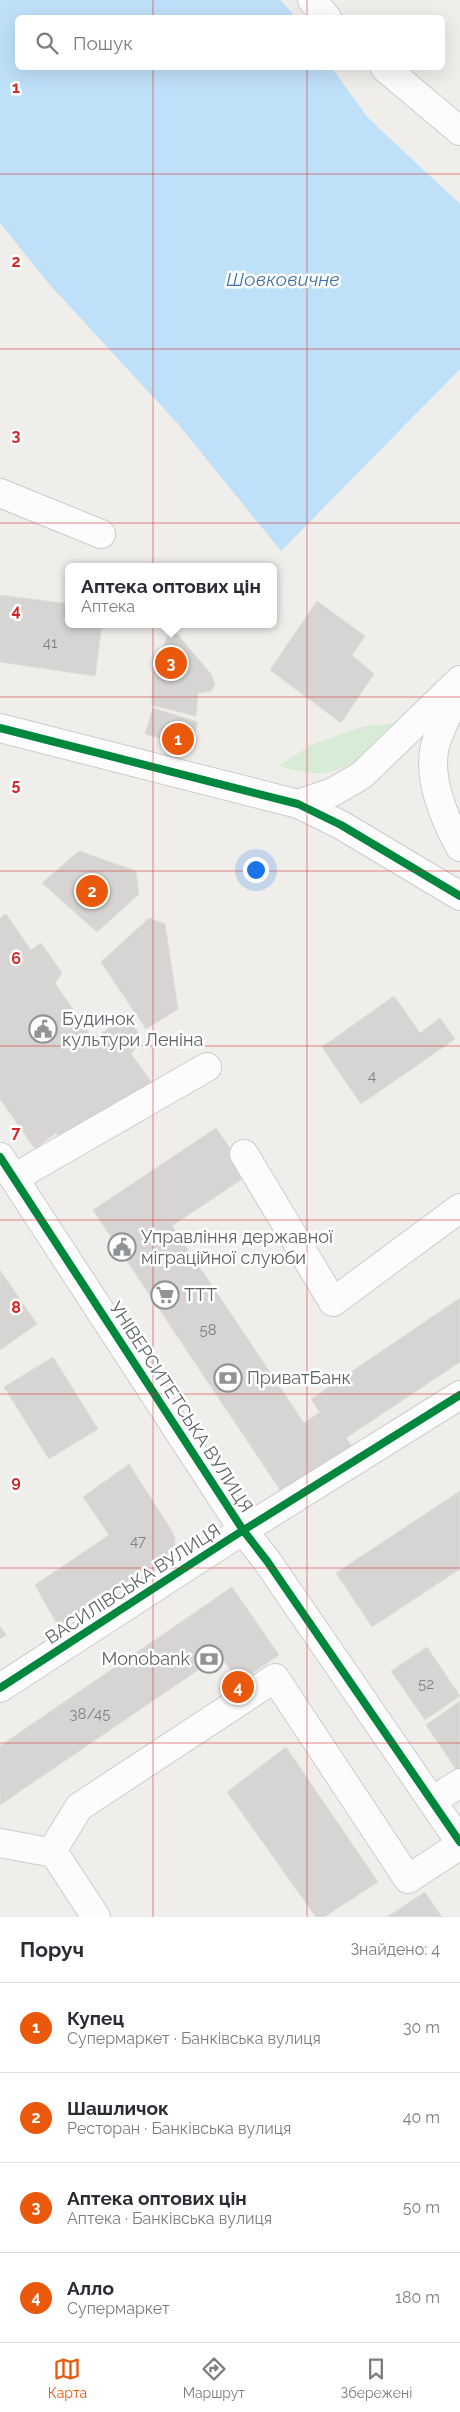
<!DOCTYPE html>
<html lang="uk">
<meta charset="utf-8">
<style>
body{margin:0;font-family:Raleway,sans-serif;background:#f2f2f3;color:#2b2b33}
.you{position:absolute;left:255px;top:869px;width:18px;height:18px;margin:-12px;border:4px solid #fff;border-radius:50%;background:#1a73e8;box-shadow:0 0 0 8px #1a73e833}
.badge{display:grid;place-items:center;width:32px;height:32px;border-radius:50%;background:#ea580c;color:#fff;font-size:16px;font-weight:700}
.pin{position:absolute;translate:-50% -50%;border:2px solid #fff;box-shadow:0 1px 5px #0006}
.popup{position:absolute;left:65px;top:563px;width:212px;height:65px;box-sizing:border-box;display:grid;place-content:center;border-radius:8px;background:#fff;filter:drop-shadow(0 1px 4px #0005);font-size:16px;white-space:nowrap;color:#7c7c81}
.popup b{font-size:19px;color:#2b2b33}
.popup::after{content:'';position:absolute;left:50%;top:100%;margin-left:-10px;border:10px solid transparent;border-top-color:#fff}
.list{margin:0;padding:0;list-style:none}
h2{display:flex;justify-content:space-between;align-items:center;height:65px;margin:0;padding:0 20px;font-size:21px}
h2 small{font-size:16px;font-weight:400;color:#7c7c81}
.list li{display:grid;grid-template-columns:32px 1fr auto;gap:15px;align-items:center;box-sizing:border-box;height:90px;padding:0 20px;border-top:1px solid #e1e1e2}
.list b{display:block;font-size:19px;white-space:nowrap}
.list p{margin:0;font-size:16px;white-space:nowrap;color:#7c7c81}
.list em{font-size:16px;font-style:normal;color:#7c7c81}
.icon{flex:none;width:28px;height:28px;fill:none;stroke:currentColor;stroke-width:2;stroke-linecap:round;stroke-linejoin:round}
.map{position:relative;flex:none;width:460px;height:1917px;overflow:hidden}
.search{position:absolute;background:#fff;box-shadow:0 5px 20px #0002;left:15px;right:15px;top:15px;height:55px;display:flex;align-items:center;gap:12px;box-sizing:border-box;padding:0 18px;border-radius:8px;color:#7c7c81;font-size:19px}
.sheet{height:425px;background:#fff}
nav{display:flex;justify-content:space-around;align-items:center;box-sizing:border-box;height:70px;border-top:1px solid #e1e1e2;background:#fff;font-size:14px;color:#7c7c81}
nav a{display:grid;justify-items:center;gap:2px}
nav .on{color:#ea580c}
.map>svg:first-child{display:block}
.green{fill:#d8ebd6}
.water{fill:#bfe0f9}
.building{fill:#d6d5d3;stroke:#deddd9}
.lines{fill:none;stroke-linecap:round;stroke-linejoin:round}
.minor-casing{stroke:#cbcccc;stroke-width:30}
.minor{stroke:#fdfcfc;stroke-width:28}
.cycleway-casing{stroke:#fff;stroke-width:11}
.cycleway{stroke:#00873e;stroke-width:8}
.grid{fill:none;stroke:#d62828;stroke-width:1;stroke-opacity:0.55}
.labels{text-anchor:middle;stroke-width:5;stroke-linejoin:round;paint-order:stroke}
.number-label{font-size:15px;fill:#7e8184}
.poi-label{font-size:18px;fill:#5f6368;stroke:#fff;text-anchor:start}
.street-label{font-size:18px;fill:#5f6368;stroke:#fff}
.water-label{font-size:19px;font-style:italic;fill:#4174aa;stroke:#fff}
.grid-label{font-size:16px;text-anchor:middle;font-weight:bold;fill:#d62828;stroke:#fff;stroke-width:5;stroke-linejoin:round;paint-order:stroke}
</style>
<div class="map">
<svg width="460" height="1917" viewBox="0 0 460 1917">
<rect width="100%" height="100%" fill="#efeeea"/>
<path class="green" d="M 400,723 C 379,742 354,769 323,773 C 309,775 292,769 278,766 L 311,745 L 365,726 Z"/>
<path class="water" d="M 0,0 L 280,0 L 296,17 L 18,18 L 18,68 L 332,68 L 368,118 L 460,204 L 460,369 L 281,551 L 178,424 L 50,285 L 0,223 Z"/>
<path class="building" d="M 0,595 L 69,604 L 69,624 L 102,624 L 95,676 L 0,662 Z
M 317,601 L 365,636 L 352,655 L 374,674 L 341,723 L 270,670 Z
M 171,627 L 211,674 L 215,685 L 211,691 L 198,693 L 196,716 L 152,705 L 153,674 Z
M 153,708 L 198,722 L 190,747 L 145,734 Z
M 79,851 L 136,871 L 139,894 L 97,932 L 42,883 Z
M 6,914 L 31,950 L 41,943 L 62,973 L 55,983 L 93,1039 L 121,1020 L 131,1022 L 140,1036 L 137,1046 L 131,1054 L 153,1084 L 62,1142 L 56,1133 L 35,1149 L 0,1099 L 0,918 Z
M 149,918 L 165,924 L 178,1009 L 146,1029 L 101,962 Z
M 394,996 L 420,1033 L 440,1018 L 455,1039 L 361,1104 L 322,1047 Z
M 216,1128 L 248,1175 L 172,1226 L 304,1423 L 320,1412 L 311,1399 L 460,1298 L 460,1362 L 346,1438 L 352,1446 L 282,1493 L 93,1210 Z
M 0,1270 L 37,1324 L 0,1350 Z
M 53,1357 L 98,1429 L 49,1459 L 4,1387 Z
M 129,1464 L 172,1531 L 175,1538 L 175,1551 L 58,1626 L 35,1585 L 109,1535 L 83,1497 Z
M 460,1491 L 460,1569 L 372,1627 L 336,1573 Z
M 232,1587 L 279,1655 L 239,1682 L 220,1655 L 0,1805 L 0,1746 Z
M 0,1626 L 6,1635 L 0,1639 Z
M 427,1647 L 460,1696 L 425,1720 L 391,1671 Z
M 460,1701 L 460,1770 L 458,1772 L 426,1725 Z
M 286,1747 L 378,1882 L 324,1917 L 316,1917 L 227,1792 Z
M 425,1892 L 442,1917 L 387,1917 Z"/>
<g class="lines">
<g class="minor-casing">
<path id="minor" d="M 312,0 L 327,18
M 385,68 L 460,131
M 0,493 L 101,534
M 459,689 C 452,707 440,727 435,746 C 427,778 445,820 460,847
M 0,728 L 298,804 L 341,825 L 460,896
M 298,804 L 333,792 L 362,775 L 460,680
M 244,1154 L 333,1302 L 460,1208
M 0,1157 L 243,1530 L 267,1561 L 460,1842
M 14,1178 L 207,1067
M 0,1688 L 231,1538 L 460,1395
M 432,1801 L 460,1783
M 0,1843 L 54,1853 L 96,1917
M 51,1853 L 79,1807 L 275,1678 L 408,1879 L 460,1845"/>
</g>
<use href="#minor" class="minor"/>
<g class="cycleway-casing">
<path id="cycleway" d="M 0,728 L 298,804 L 341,825 L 460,896
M 0,1157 L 243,1530 L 267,1561 L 460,1842
M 0,1688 L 231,1538 L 460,1395"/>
</g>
<use href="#cycleway" class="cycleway"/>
</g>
<path class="grid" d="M 153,0 L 153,18M 307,0 L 307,18M 153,68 L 153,1917M 307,68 L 307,1917M 0,174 L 460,174M 0,349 L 460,349M 0,523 L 460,523M 0,697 L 460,697M 0,871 L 460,871M 0,1046 L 460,1046M 0,1220 L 460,1220M 0,1394 L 460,1394M 0,1568 L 460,1568M 0,1743 L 460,1743"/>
<defs>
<g id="civic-ring" transform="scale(1.4375)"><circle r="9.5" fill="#fff" stroke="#919496" stroke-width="1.5"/><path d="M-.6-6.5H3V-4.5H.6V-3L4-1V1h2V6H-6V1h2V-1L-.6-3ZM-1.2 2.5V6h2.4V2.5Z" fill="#919496"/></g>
<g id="supermarket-ring" transform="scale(1.4375)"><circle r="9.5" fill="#fff" stroke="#919496" stroke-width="1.5"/><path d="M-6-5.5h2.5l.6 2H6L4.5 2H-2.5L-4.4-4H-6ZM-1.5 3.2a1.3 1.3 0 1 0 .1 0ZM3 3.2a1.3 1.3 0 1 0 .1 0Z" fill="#919496"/></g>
<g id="bank-ring" transform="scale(1.4375)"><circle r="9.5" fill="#fff" stroke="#919496" stroke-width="1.5"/><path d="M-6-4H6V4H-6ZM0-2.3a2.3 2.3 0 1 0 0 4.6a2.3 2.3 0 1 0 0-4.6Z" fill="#919496"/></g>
</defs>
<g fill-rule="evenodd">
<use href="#civic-ring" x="43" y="1029"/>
<use href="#civic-ring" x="122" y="1247"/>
<use href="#supermarket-ring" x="165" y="1295"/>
<use href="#bank-ring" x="228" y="1378"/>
<use href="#bank-ring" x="209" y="1659"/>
</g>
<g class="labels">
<g class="number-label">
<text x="50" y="648">41</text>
<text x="372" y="1081">4</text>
<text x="208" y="1335">58</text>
<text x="138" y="1546">47</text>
<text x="426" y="1689">52</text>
<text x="90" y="1719">38/45</text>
</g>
<g class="poi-label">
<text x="62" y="1025">Будинок<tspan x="62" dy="21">культури Леніна</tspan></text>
<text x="141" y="1243">Управління державної<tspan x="141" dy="21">міграційної слуюби</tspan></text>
<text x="184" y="1301">ТТТ</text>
<text x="247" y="1384">ПриватБанк</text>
<text x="190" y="1665" text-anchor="end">Monobank</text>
</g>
<g class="street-label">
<text transform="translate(181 1407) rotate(57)" y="6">УНІВЕРСИТЕТСЬКА ВУЛИЦЯ</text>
<text transform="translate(133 1584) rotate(-33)" y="6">ВАСИЛІВСЬКА ВУЛИЦЯ</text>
</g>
<g class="water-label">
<text x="283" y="286">Шовковичне</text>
</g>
</g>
<g class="grid-label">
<text x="16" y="93">1</text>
<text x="16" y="267">2</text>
<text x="16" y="441">3</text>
<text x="16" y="616">4</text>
<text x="16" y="790">5</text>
<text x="16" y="964">6</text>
<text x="16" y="1138">7</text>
<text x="16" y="1313">8</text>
<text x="16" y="1487">9</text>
</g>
</svg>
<div class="you"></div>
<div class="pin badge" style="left:178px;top:739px">1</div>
<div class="pin badge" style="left:92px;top:891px">2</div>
<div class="pin badge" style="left:171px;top:663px">3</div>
<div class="popup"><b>Аптека оптових цін</b>Аптека</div>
<div class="pin badge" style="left:238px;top:1687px">4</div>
<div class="search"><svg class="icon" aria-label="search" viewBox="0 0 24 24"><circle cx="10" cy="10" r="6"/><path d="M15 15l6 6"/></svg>Пошук</div>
</div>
<section class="sheet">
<h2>Поруч<small>Знайдено: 4</small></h2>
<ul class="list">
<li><span class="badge">1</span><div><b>Купец</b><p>Супермаркет · Банківська вулиця</p></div><em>30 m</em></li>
<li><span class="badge">2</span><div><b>Шашличок</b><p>Ресторан · Банківська вулиця</p></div><em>40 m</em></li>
<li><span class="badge">3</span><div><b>Аптека оптових цін</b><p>Аптека · Банківська вулиця</p></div><em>50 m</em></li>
<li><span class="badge">4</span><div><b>Алло</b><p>Супермаркет</p></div><em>180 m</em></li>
</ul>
</section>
<nav>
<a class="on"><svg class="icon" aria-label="map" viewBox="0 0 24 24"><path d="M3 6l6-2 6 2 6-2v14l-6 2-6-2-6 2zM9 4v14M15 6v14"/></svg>Карта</a>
<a><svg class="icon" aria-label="directions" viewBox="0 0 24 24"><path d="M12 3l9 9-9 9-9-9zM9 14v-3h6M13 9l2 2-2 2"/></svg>Маршрут</a>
<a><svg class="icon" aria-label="saved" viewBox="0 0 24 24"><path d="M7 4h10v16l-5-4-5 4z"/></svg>Збережені</a>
</nav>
